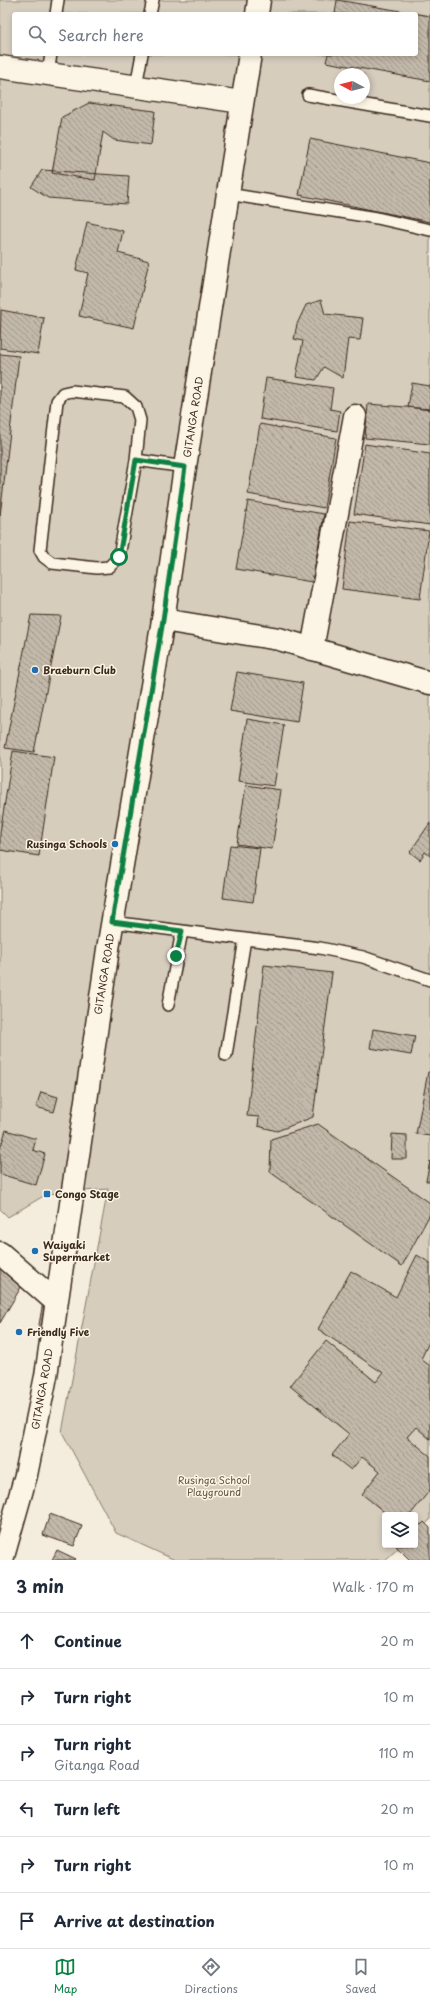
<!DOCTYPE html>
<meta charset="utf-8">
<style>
body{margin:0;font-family:"Playpen Sans",sans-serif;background:#f2f2f3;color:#1f2937}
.controls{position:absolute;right:12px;bottom:12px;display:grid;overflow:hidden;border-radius:4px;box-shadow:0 2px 6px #0003}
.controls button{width:36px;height:36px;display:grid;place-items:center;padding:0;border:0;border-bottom:1px solid #e0e1e3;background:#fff;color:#1f2937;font:20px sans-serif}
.compass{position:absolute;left:334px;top:68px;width:36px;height:36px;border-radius:50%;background:#fff;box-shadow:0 2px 6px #0003;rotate:277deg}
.stop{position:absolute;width:12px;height:12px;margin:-9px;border:3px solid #0b8043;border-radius:50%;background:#fff}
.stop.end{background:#0b8043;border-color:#fff;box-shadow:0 1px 4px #0008}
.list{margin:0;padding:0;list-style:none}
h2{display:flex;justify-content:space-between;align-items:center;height:52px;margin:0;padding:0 16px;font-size:17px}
h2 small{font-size:13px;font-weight:400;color:#747a83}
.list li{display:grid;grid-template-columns:26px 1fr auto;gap:12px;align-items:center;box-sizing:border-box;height:56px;padding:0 16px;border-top:1px solid #e0e1e3}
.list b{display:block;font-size:15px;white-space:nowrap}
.list p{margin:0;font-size:13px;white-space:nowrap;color:#747a83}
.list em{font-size:13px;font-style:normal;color:#747a83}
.icon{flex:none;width:22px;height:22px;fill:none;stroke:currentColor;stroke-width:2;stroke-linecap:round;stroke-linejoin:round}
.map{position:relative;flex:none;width:430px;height:1560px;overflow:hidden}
.search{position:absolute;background:#fff;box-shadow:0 2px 6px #0003;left:12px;right:12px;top:12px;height:44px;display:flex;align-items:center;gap:10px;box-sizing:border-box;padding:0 14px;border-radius:4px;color:#747a83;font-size:15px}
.sheet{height:388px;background:#fff}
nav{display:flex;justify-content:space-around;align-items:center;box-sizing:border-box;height:56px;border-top:1px solid #e0e1e3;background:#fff;font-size:11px;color:#747a83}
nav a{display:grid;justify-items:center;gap:2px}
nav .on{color:#0b8043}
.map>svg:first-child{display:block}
.green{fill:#d6cdbd;stroke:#887c6e;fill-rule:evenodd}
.building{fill:url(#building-back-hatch);stroke:#3b2a1e}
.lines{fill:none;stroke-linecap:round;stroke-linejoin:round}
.service-casing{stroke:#3b2a1e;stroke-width:14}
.minor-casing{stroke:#3b2a1e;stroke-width:25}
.secondary-casing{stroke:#3b2a1e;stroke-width:25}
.service{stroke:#fcf5e5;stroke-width:11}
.minor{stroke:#fcf5e5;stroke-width:22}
.secondary{stroke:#fcf5e5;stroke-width:22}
.route{stroke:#0b8043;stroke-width:5}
.poi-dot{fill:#1f6fb2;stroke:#fcf5e5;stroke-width:1.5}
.labels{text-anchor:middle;stroke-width:3;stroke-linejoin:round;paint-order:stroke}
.street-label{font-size:10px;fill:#3b2a1e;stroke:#fcf5e5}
.poi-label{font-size:10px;font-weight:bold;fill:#3b2a1e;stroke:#fcf5e5;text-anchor:start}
.park-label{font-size:10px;fill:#625346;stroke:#fcf5e5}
</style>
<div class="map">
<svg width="430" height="1560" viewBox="0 0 430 1560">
<defs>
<pattern id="building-back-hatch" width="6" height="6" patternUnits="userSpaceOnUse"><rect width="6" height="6" fill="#c3b9aa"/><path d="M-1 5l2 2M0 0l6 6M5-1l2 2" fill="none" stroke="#a0978a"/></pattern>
</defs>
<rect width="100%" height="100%" fill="#f4eddd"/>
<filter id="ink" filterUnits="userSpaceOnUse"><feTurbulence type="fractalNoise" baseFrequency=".025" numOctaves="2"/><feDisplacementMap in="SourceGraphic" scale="8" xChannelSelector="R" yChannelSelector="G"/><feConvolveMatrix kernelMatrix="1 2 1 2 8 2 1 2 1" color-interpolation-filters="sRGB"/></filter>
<g filter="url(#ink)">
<path class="green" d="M 0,0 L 430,0 L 430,1520 L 415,1533 L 415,1515 L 385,1515 L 385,1545 L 402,1545 L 385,1560 L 175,1560 L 116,1533 L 62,1432 L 108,1189 L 47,1194 L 8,1217 L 0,1209 ZM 14,14 L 416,14 L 416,54 L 14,54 ZM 340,74 L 364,74 L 364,98 L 340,98 Z"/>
<path class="building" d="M 337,0 L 430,16 L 430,81 L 326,62 L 328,54 L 416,54 L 416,14 L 335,14 Z
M 89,103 L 155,111 L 151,145 L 114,140 L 103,132 L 95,180 L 52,173 L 62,117 Z
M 310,139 L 430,163 L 430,222 L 299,195 Z
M 42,170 L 129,176 L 127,204 L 48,198 L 31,187 Z
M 87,222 L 123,231 L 118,253 L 149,261 L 134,328 L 79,316 L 88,273 L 76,270 Z
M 321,300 L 325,314 L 363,318 L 360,340 L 348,339 L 343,378 L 324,367 L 316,380 L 296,377 L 303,341 L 294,339 L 297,324 L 306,305 Z
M 1,310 L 44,318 L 38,354 L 0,348 Z
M 0,354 L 19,356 L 0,516 Z
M 266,378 L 333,388 L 330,409 L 340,411 L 337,431 L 260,419 Z
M 412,383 L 430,386 L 430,410 L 408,407 Z
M 368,404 L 430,409 L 430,444 L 365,438 Z
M 260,424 L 336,438 L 324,508 L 248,494 Z
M 365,444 L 430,454 L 430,525 L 354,514 Z
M 248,501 L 324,514 L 312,582 L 236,569 Z
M 350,521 L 429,531 L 420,599 L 342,589 Z
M 31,615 L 61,616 L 34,752 L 5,748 Z
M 237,672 L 303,683 L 297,722 L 230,711 Z
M 247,719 L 284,725 L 274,786 L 238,781 Z
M 13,751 L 54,757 L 39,856 L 0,850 L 0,833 Z
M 246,785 L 281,790 L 272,849 L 237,844 Z
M 430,823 L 430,856 L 425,852 L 420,860 L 410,852 Z
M 230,845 L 260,848 L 253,902 L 223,898 Z
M 264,965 L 332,973 L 313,1117 L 277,1131 L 258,1126 L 259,1117 L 247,1116 Z
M 373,1029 L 415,1036 L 411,1055 L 370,1048 Z
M 428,1072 L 430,1072 L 430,1136 L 416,1134 Z
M 41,1092 L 58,1097 L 54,1112 L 36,1107 Z
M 318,1124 L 430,1203 L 430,1214 L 402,1266 L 270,1172 L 271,1139 Z
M 6,1130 L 36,1139 L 33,1150 L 45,1154 L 36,1185 L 0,1174 L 0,1149 Z
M 392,1134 L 407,1135 L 407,1159 L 391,1159 Z
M 430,1161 L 430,1181 L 426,1181 Z
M 417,1255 L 430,1263 L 430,1340 L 421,1359 L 430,1366 L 430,1439 L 416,1427 L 407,1437 L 430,1456 L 430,1490 L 410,1515 L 388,1515 L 362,1494 L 380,1471 L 362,1457 L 351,1470 L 332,1455 L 349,1434 L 290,1386 L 326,1341 L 376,1382 L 383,1373 L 318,1329 L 351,1271 L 396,1297 Z
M 0,1267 L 24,1282 L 0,1323 Z
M 43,1302 L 54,1303 L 48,1338 L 37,1336 Z
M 50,1514 L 82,1526 L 74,1546 L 43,1535 Z
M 418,1522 L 421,1525 L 424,1522 L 430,1528 L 430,1560 L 410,1560 L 396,1546 L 415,1545 L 415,1526 Z
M 57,1550 L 76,1559 L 75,1560 L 52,1560 Z"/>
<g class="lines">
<g class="service-casing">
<path id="service" d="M 56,14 L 58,0
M 150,14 L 153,0
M 48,74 L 51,54
M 136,86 L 142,54
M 308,95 L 430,116
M 228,194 L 377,218 L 430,230
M 72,391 L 125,397 L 136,407 L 140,420 L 136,460 L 119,557 L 109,567 L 97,568 L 52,563 L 44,557 L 40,550 L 57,401 L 63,393 Z
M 136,460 L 185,467
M 112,922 L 182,931
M 168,1005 L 182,931 L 245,939
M 226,1055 L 245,939 L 320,948 L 363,957 L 430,980"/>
</g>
<g class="minor-casing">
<path id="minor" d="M 0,67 L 242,102
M 163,620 L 279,639 L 430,683
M 312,649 L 355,416
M 0,1253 L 55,1301"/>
</g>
<g class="secondary-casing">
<path id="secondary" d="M 257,14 L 259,0
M 2,1560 L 26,1475 L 46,1376 L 108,949 L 163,620 L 185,467 L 250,54"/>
</g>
<use href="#service" class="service"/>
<use href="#minor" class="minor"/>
<use href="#secondary" class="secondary"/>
</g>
</g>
<g class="lines" filter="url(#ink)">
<path class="route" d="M 119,557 L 136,460 L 185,467 L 163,620 L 112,922 L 182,931 L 176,956"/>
</g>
<g class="poi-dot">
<circle cx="35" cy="670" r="4"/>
<circle cx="115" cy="844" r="4"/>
<rect x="43" y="1190" width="8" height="8" rx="2"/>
<circle cx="35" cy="1251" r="4"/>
<circle cx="19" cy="1332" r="4"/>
</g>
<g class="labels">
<g class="street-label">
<text transform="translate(193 417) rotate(-81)" y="4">GITANGA ROAD</text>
<text transform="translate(104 974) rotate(-81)" y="4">GITANGA ROAD</text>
<text transform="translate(42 1389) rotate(-80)" y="4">GITANGA ROAD</text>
</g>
<g class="poi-label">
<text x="43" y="674">Braeburn Club</text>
<text x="107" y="848" text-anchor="end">Rusinga Schools</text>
<text x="55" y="1198">Congo Stage</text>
<text x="43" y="1249">Waiyaki<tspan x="43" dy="12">Supermarket</tspan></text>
<text x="27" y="1336">Friendly Five</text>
</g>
<g class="park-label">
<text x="214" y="1484">Rusinga School<tspan x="214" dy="12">Playground</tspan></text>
</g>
</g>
</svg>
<div class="controls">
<button><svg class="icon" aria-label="layers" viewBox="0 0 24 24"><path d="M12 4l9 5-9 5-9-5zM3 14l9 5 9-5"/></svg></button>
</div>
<svg class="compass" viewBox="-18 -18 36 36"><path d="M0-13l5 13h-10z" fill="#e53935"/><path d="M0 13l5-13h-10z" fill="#747a83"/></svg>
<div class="stop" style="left:119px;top:557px"></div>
<div class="stop end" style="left:176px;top:956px"></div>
<div class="search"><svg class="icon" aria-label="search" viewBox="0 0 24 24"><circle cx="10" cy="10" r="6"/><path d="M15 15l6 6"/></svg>Search here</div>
</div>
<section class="sheet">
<h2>3 min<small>Walk · 170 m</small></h2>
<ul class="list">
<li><svg class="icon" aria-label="ahead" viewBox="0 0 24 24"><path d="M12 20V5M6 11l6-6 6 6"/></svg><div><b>Continue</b></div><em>20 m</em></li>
<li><svg class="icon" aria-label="right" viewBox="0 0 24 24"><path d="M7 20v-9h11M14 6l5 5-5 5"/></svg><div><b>Turn right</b></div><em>10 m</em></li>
<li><svg class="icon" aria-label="right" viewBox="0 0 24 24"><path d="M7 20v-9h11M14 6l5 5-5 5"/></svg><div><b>Turn right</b><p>Gitanga Road</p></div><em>110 m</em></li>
<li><svg class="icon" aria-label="left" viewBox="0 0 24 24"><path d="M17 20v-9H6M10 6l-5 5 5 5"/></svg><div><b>Turn left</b></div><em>20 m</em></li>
<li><svg class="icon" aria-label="right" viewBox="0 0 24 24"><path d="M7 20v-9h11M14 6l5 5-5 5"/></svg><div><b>Turn right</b></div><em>10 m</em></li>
<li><svg class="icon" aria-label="arrive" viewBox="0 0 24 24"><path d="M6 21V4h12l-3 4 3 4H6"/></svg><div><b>Arrive at destination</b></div></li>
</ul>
</section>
<nav>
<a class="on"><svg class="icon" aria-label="map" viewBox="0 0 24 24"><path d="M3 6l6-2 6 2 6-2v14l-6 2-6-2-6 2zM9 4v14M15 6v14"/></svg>Map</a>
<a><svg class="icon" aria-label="directions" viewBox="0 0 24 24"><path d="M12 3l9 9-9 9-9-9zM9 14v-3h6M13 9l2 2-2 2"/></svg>Directions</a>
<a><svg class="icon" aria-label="saved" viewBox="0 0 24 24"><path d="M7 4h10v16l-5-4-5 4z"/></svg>Saved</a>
</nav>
